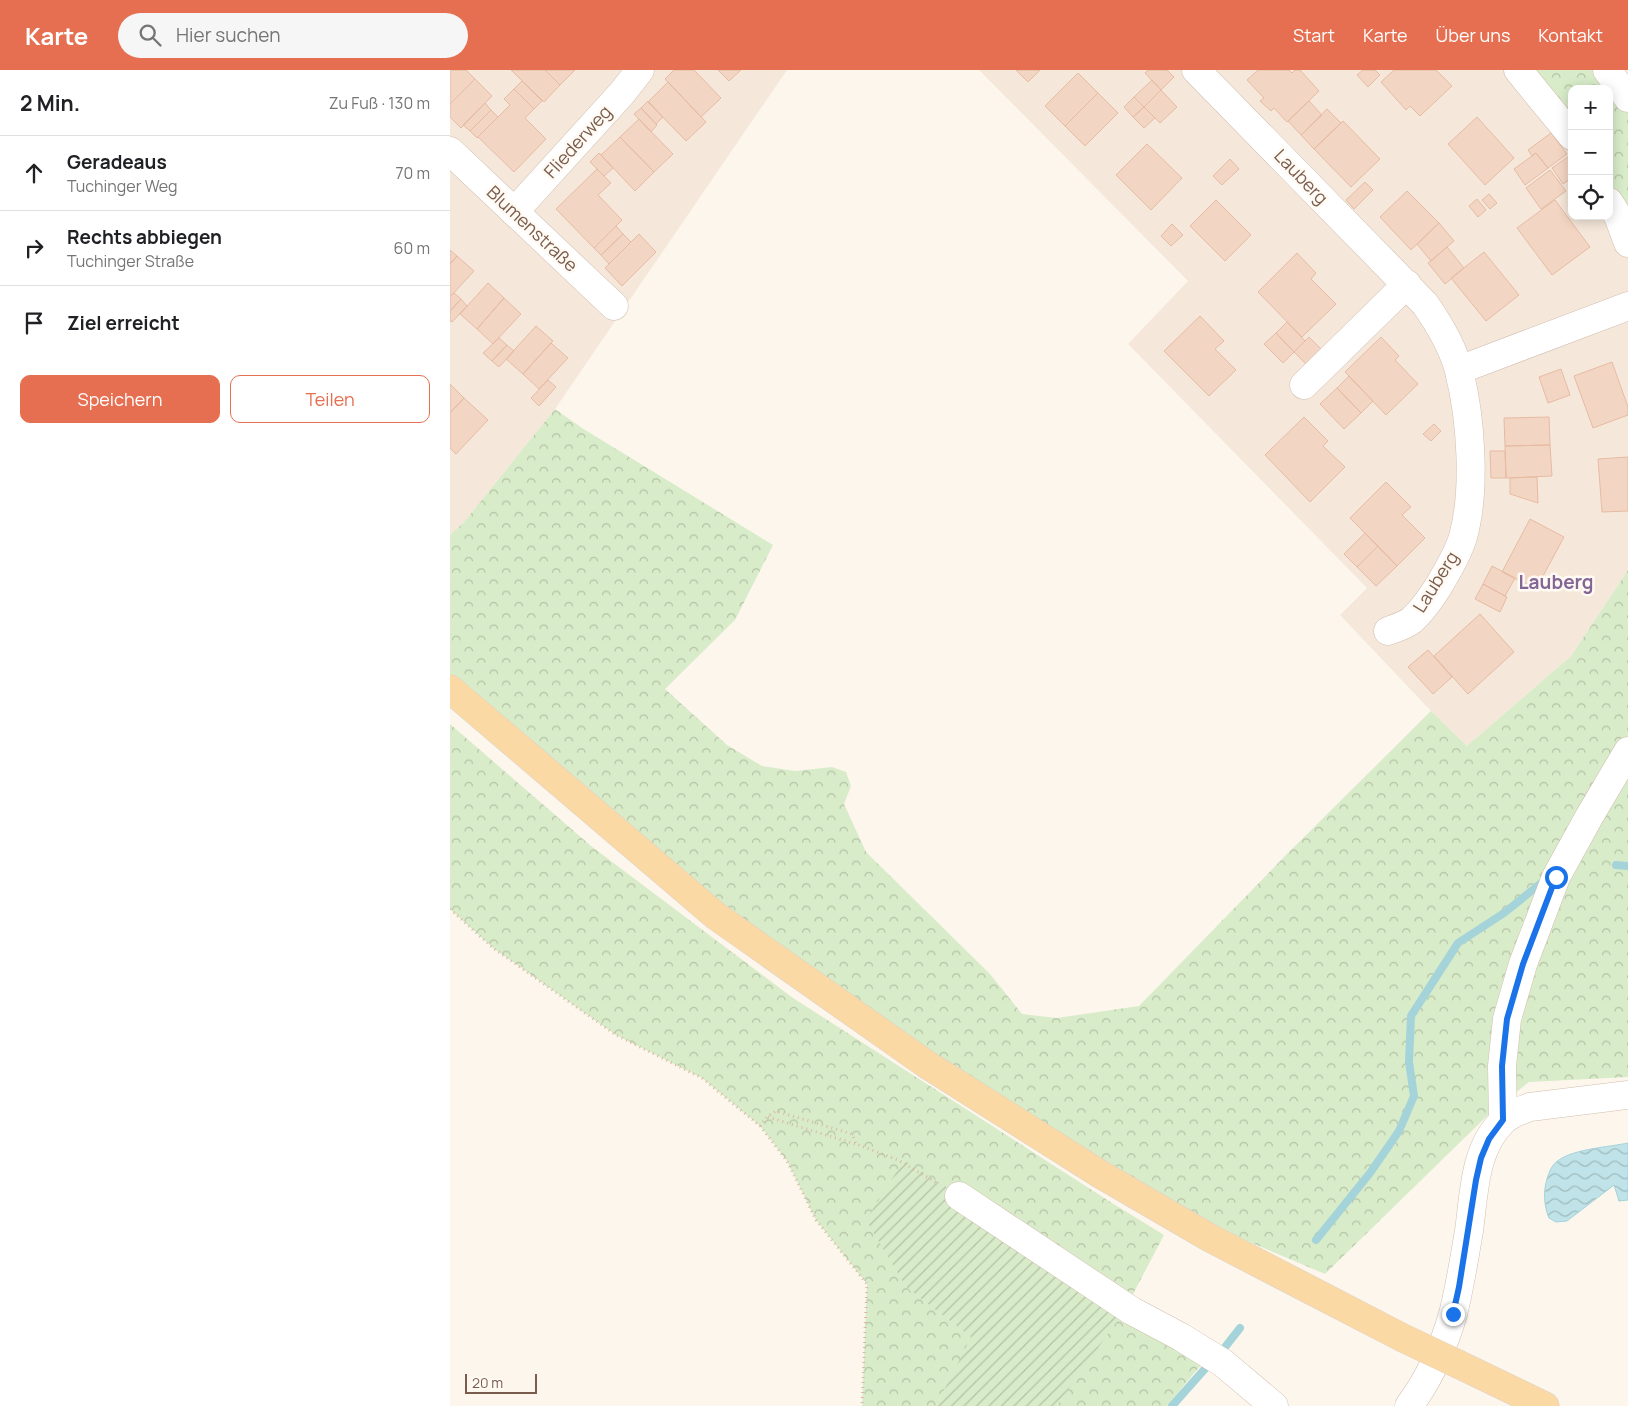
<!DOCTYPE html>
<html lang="de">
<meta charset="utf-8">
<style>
body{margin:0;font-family:Manrope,sans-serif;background:#f6f6f6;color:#202124}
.controls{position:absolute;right:15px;top:15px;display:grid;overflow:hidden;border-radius:10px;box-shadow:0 2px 12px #0003}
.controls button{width:45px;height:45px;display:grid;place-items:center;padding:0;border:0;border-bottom:1px solid #e0e0e0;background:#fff;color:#202124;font:25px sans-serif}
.scale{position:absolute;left:15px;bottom:12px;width:72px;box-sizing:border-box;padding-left:5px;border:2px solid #7a5c4d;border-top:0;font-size:14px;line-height:18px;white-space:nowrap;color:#7a5c4d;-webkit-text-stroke:4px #fffaf3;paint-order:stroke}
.stop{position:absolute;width:15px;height:15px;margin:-11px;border:4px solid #1a73e8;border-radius:50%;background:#fff}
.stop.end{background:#1a73e8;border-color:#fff;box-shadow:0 1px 5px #0008}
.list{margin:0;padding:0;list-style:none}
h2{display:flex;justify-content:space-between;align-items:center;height:65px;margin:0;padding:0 20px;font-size:21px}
h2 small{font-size:16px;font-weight:400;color:#757577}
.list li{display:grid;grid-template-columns:32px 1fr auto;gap:15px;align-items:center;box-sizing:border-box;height:75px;padding:0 20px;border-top:1px solid #e0e0e0}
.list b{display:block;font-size:19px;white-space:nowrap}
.list p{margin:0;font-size:16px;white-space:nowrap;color:#757577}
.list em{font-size:16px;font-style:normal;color:#757577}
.actions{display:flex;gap:10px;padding:15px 20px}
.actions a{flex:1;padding:11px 0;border:1px solid #e76f51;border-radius:10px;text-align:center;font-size:18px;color:#e76f51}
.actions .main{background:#e76f51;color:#fff}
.icon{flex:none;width:28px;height:28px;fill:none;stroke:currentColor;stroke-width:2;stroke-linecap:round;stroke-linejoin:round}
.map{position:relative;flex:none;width:1178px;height:1336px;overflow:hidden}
header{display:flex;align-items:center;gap:30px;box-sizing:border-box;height:70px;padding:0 25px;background:#e76f51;color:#fff}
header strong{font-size:24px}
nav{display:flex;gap:28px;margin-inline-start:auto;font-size:18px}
.search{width:350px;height:45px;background:#f6f6f6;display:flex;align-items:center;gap:12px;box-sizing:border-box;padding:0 18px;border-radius:28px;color:#757577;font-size:19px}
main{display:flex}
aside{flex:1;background:#fff}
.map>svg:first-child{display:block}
.residential{fill:#f5e8da}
.forest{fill:url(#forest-crowns)}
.garden{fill:url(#garden-furrows)}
.water{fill:url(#water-waves);stroke:#a5d3da}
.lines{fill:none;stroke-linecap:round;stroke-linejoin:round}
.stream{stroke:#a5d3da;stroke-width:8}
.building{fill:#f3d5c3;stroke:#e6bba3}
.minor-casing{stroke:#d1beb0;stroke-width:29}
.major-casing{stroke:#dad1cd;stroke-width:29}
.path{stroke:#d9b8a5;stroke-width:3;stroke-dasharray:1 4;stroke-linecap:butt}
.minor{stroke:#fff;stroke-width:28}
.major{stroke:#fbd9a5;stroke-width:28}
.major-bridge-casing{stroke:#dad1cd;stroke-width:29;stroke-linecap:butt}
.major-bridge{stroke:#fbd9a5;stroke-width:28}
.route{stroke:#1a73e8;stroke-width:6}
.labels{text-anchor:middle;stroke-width:5;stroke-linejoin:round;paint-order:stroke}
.street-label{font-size:18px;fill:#7a5c4d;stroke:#fffaf3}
.neighbourhood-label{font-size:19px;font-weight:bold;fill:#846695;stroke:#fffaf3}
</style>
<header>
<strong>Karte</strong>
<div class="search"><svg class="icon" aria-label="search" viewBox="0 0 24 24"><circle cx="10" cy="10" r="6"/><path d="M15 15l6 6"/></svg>Hier suchen</div>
<nav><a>Start</a><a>Karte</a><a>Über uns</a><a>Kontakt</a></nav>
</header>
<main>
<aside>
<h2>2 Min.<small>Zu Fuß · 130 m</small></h2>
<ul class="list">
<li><svg class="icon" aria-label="ahead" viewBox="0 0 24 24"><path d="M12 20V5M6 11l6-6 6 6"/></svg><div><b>Geradeaus</b><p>Tuchinger Weg</p></div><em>70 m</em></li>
<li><svg class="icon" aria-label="right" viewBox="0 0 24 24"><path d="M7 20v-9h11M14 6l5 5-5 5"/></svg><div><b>Rechts abbiegen</b><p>Tuchinger Straße</p></div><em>60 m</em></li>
<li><svg class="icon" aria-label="arrive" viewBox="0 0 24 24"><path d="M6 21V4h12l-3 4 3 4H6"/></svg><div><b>Ziel erreicht</b></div></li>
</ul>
<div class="actions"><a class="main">Speichern</a><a>Teilen</a></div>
</aside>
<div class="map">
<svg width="1178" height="1336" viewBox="0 0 1178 1336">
<defs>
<pattern id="forest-crowns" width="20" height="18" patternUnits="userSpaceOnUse" patternTransform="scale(1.25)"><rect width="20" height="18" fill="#d8ecc9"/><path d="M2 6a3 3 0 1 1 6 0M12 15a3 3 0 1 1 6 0" fill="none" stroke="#b4c2a5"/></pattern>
<pattern id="garden-furrows" width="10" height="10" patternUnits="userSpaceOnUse" patternTransform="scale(1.25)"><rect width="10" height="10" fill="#d8ecc9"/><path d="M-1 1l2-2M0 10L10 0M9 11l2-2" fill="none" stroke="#b4c2a5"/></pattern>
<pattern id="water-waves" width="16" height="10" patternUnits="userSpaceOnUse" patternTransform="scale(1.25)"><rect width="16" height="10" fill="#bfe3e8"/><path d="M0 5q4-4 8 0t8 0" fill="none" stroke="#a0bbbe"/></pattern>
</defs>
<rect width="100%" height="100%" fill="#fdf6ec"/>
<path class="residential" d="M 0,0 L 337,0 L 105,339 L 14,452 L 0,465 Z
M 529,0 L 1084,0 L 1122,49 L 1122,146 L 1159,146 L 1159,109 L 1178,148 L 1178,500 L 1121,586 L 1017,676 L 981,641 L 890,545 L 917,518 L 678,274 L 738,211 Z"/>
<path class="forest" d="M 1084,0 L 1148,0 L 1178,43 L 1178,148 L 1159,109 L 1159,19 L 1122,19 L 1122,49 Z
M 105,339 L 132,358 L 323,475 L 285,550 L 215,619 L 277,675 L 312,696 L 345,701 L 382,697 L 396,702 L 401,716 L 394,734 L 416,782 L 540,904 L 572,944 L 607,948 L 689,936 L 836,785 L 981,641 L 1017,676 L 1121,586 L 1178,500 L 1178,1007 L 1079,1012 L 1040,1043 L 875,1204 L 771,1160 L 655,1095 L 484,983 L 274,837 L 0,606 L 0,465 L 14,452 Z
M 0,654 L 141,776 L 343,928 L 662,1133 L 714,1165 L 673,1243 L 751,1295 L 717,1336 L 606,1336 L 672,1243 L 456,1217 L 522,1267 L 486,1336 L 412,1336 L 417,1214 L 366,1150 L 337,1091 L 310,1056 L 252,1008 L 166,965 L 43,878 L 0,839 Z"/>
<path class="garden" d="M 454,1090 L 509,1125 L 673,1243 L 606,1336 L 486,1336 L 521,1267 L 456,1217 L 416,1150 Z"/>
<path class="water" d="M 1178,1073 L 1178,1130 L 1169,1131 L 1164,1115 L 1117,1151 L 1106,1152 L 1099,1148 C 1094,1136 1093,1122 1097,1109 C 1099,1102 1102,1094 1109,1090 C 1124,1079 1159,1077 1178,1073 Z"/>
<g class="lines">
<path class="stream" d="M 1166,795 L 1178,796
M 866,1170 L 920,1103 L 949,1061 L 964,1026 L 959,992 L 961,946 L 1008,873 L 1054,843 L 1095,810
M 772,1281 L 790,1258
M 722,1336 L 761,1292"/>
</g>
<path class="building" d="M 0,0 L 16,0 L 25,9 L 0,34 Z
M 61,0 L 95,0 L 110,15 L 94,32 Z
M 95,0 L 125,0 L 110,15 Z
M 224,0 L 244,0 L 271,28 L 251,47 L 215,9 Z
M 268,0 L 291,0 L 279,11 Z
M 566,0 L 590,0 L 578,12 Z
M 698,0 L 717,0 L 724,7 L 711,20 L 695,3 Z
M 808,0 L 839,0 L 842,3 L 845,0 L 850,0 L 869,21 L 837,52 L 824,38 L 821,41 L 810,31 L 814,28 L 797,10 Z
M 913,0 L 925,0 L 930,5 L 918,17 L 907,5 Z
M 944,0 L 986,0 L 1002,16 L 970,46 L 960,36 L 956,40 L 931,12 Z
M 628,3 L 648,23 L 615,56 L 595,36 Z
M 25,9 L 42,26 L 11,58 L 0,47 L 0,34 Z
M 702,10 L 711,20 L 694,37 L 684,27 Z
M 72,11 L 92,31 L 84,39 L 64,19 Z
M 218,12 L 256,52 L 236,71 L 198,32 Z
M 64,19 L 84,39 L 75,48 L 96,69 L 64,102 L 28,67 L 60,35 L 54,29 Z
M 711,20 L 727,37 L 710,53 L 694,37 Z
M 648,23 L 668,43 L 635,76 L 615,56 Z
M 684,27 L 694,37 L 683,47 L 674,37 Z
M 198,31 L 213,47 L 206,54 L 191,38 Z
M 859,31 L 872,45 L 851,65 L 838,51 Z
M 35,33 L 41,40 L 20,61 L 13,55 Z
M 694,37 L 705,48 L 694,58 L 683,47 Z
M 191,38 L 207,55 L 201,62 L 184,44 Z
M 877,39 L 891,53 L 864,79 L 851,65 Z
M 41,40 L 48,47 L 27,68 L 20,61 Z
M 1027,47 L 1064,88 L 1035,115 L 998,74 Z
M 189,49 L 223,84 L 204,102 L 170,67 Z
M 893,51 L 930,89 L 901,117 L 864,79 Z
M 1101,63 L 1117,84 L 1098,98 L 1086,83 L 1082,86 L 1078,80 Z
M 170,67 L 204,102 L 185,121 L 151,85 Z
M 697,74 L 732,108 L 701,140 L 666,105 Z
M 149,83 L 163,98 L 154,106 L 140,92 Z
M 1086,83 L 1098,98 L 1075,115 L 1064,99 Z
M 1118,87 L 1122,92 L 1122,108 L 1113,114 L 1102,98 Z
M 780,89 L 789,99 L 772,115 L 763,106 Z
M 147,99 L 161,113 L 148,125 L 172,150 L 144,178 L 106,139 Z
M 1100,100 L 1116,121 L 1091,139 L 1076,118 Z
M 915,112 L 923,120 L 904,139 L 896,130 Z
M 957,121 L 989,153 L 961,180 L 930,147 Z
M 1039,124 L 1047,133 L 1040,139 L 1032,130 Z
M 1027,129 L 1036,140 L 1028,147 L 1019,136 Z
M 766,130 L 801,165 L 775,191 L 740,156 Z
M 1105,130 L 1140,177 L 1102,205 L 1067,158 Z
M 989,153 L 1004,171 L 981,191 L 967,174 Z
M 722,154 L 733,165 L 721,176 L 711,166 Z
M 166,156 L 173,164 L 151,185 L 144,178 Z
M 173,164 L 181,172 L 159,194 L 151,185 Z
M 189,164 L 206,182 L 172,216 L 155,198 Z
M 997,177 L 1014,198 L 995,214 L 978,193 Z
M 0,180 L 7,186 L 0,194 Z
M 1034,182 L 1069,225 L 1036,251 L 1001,208 Z
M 847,183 L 866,203 L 861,209 L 886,234 L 852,267 L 808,222 Z
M 7,186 L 24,201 L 0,227 L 0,194 Z
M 38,213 L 54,228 L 27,259 L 10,244 Z
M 4,223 L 11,229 L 0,241 L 0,227 Z
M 54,228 L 71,244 L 43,274 L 27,259 Z
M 11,229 L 17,236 L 2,252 L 0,251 L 0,241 Z
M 750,246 L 774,271 L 765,279 L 786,300 L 759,326 L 714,281 Z
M 837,252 L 855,271 L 844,282 L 826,263 Z
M 86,256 L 103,271 L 73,304 L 56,289 Z
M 826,263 L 844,282 L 833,293 L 814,274 Z
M 859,267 L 871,279 L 856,294 L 844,282 Z
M 931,267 L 949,286 L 945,290 L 968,314 L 936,345 L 895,302 Z
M 49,268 L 57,275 L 42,291 L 33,283 Z
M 101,273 L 118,288 L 89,319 L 73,304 Z
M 57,275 L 64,281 L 49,297 L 42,291 Z
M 1162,292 L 1178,337 L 1178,345 L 1143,358 L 1124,306 Z
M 1111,299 L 1120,325 L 1098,333 L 1089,307 Z
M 899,306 L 923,331 L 911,343 L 887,318 Z
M 98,310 L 106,317 L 89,336 L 81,328 Z
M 0,314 L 14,328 L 0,343 Z
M 887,318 L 911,343 L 894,359 L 870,334 Z
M 14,328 L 38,350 L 6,384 L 0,378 L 0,343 Z
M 854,347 L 878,371 L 873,376 L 895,397 L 860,432 L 815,385 Z
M 1099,347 L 1100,375 L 1055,376 L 1054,348 Z
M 984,354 L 991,361 L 981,371 L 973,364 Z
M 1100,375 L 1102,406 L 1056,408 L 1055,376 Z
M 1040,381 L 1055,381 L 1056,408 L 1041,408 Z
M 1178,387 L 1178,441 L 1152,442 L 1148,389 Z
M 1087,407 L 1088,433 L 1060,424 L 1060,408 Z
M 936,412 L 961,437 L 952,445 L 975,468 L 947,496 L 900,448 Z
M 1080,449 L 1114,467 L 1086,519 L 1052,502 Z
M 915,463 L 928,476 L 907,497 L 894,484 Z
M 928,476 L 947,496 L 926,516 L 907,497 Z
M 1042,496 L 1065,508 L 1055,526 L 1033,514 Z
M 1033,514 L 1057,527 L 1050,542 L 1025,529 Z
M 1030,544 L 1064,582 L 1018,624 L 984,586 Z
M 978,580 L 1002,607 L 983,624 L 958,597 Z"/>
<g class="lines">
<g class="minor-casing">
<path id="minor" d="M 746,0 L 975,234 C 989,254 1003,277 1009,301 C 1021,348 1026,420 1013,467 C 1008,484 997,502 988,517 C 981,528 972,541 962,550 C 956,555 946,558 938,561
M 1068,0 L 1122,66
M 1157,0 L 1178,28
M 0,81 L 164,236
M 1159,132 L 1168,146 L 1178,173
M 64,142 L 172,23 L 190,0
M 1009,300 L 1178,236
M 854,315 L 957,214
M 1053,1050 L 1052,996 L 1057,949 L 1073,894 L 1106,807 L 1139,747 L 1178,681
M 509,1126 L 682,1241 L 731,1267 L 773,1293 L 824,1336
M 959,1336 C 979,1309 994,1276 1003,1244 C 1010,1217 1014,1189 1019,1161 C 1024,1125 1024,1078 1053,1051 C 1061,1043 1070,1041 1080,1037 L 1178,1025"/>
</g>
<g class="major-casing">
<path id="major" d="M 0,619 L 266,846 L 476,994 L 650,1104 L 760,1168 L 953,1268
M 1010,1295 L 1095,1336"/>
</g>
<path class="path" d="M 0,839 L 43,878 L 166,965 L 252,1008 L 310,1056 L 337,1091 L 366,1150 L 417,1214 L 412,1336
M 318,1047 L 405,1074
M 310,1056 L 317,1047 L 326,1041 L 402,1064 L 406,1074 L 448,1090 L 487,1113"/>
<use href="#minor" class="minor"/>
<use href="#major" class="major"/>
<g class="major-bridge-casing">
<path id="major-bridge" d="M 953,1268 L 1010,1295"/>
</g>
<use href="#major-bridge" class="major-bridge"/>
</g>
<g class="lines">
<path class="route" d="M 1003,1244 L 1009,1217 L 1026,1110 L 1031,1088 L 1039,1069 L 1053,1050 L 1052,996 L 1057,949 L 1073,894 L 1106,807"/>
</g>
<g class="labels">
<g class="street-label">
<text transform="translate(128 72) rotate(-48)" y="6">Fliederweg</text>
<text transform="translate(851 107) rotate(46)" y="6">Lauberg</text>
<text transform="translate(82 159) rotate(43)" y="6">Blumenstraße</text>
<text transform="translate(986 512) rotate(-58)" y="6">Lauberg</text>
</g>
<g class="neighbourhood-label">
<text x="1106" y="519">Lauberg</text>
</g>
</g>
</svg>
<div class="controls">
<button>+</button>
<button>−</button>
<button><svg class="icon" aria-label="locate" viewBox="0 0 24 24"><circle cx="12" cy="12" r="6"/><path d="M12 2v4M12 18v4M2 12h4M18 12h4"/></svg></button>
</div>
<div class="scale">20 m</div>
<div class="stop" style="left:1106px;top:807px"></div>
<div class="stop end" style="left:1003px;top:1244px"></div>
</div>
</main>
